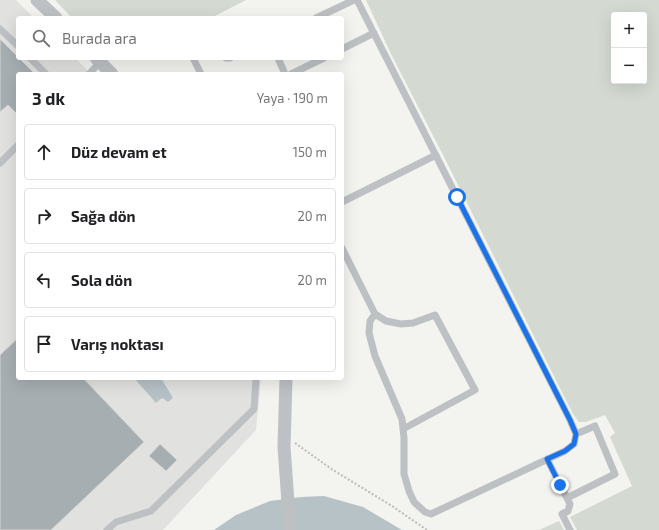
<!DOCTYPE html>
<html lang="tr">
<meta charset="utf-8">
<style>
body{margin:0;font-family:"Exo 2",sans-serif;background:#f6f6f6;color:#202124}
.controls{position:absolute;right:12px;top:12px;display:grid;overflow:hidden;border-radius:4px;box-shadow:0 4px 16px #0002}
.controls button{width:36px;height:36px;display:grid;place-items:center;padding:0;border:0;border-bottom:1px solid #e0e0e0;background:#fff;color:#202124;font:20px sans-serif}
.stop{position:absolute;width:12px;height:12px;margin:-9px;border:3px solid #1a73e8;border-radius:50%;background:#fff}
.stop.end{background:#1a73e8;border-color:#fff;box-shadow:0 1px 4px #0008}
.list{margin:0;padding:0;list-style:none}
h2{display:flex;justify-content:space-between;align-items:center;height:52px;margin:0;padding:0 16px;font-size:17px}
h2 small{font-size:13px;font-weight:400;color:#757577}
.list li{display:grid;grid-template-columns:26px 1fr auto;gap:12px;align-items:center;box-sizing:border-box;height:56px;margin:0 8px 8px;padding:0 8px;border:1px solid #e0e0e0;border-radius:4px}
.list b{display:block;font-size:15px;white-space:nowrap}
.list em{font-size:13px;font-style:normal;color:#757577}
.icon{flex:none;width:22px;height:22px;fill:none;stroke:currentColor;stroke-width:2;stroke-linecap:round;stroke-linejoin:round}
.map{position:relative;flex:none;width:659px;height:530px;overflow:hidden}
.search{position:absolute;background:#fff;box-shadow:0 4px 16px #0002;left:16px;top:16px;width:328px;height:44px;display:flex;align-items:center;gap:10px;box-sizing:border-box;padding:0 14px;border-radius:4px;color:#757577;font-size:15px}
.panel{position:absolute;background:#fff;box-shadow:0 4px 16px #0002;left:16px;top:72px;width:328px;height:308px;border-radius:4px}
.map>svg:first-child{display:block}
.built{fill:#e1e2e0}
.green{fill:#d4dad1;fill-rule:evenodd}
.water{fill:#b7c2c6}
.building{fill:#a7aeb2;stroke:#d5d5d3}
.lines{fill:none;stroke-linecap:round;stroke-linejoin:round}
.path{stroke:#b9bbbd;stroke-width:2;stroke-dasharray:2 2;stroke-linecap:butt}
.service{stroke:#bdc1c4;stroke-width:7}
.minor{stroke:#bdc1c4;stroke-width:13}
.route{stroke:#1a73e8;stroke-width:5}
</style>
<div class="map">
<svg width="659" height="530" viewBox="0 0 659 530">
<rect width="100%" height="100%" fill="#f3f3f0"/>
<path class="built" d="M 0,0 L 16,0 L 34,18 L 18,18 L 18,58 L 75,58 L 91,74 L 18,74 L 18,378 L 261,378 L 256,430 L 163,530 L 0,530 Z"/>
<path class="green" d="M 55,0 L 246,0 L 211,18 L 72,18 Z
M 366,0 L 659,0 L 659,530 L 577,530 L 570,517 L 632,486 L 610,437 L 615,433 L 605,415 L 586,422 L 579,422 L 573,414 L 442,153 L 392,56 ZM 614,15 L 644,15 L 644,81 L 614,81 Z
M 559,521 L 564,530 L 539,530 Z"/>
<path class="water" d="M 134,378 L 161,378 L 173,398 L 168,402 L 162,398 L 156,403 Z
M 324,496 L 363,507 L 402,530 L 214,530 L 236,515 L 270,501 L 301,497 Z"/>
<path class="building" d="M 0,39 L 35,74 L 18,74 L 18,115 L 8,105 L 0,112 Z
M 18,338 L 18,378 L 83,378 L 144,442 L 51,530 L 0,530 L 0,355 Z
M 160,444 L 177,460 L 166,471 L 149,456 Z"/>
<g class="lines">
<path class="path" d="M 295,443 L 333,470 L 392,506 L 427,530"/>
<path class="service" d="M 357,0 L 570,420 L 576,434 L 574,444 L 565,451 L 431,514 L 425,512 L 414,502 L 409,491 L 404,474 L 404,438 L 402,419 L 375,356 L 369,333 L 370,321 L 375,314
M 316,18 L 354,0
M 0,29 L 18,46
M 342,49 L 374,33
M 30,58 L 46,74
M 193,58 L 201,74
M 226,58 L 230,58
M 278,58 L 285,74
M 89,74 L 100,62
M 291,74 L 324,58
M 0,163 L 18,145
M 342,202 L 436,155
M 342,248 L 375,314 L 386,321 L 401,324 L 413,323 L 435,315 L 475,390 L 403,429
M 547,459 L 570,504 L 568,511 L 562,514 L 570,530
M 567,498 L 615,474 L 595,426 L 576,434
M 107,530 L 116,522 L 151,511 L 254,409 L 256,378"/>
<path class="minor" d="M 37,0 L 56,18
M 96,58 L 112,74
M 286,378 L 284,447 L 290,530"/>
</g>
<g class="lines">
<path class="route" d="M 457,197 L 570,420 L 576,434 L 574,444 L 565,451 L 547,459 L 560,485"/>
</g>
</svg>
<div class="controls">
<button>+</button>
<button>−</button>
</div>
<div class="stop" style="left:457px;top:197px"></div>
<div class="stop end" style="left:560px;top:485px"></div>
<div class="search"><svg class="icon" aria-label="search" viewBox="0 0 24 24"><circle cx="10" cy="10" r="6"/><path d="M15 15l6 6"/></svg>Burada ara</div>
<section class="panel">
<h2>3 dk<small>Yaya · 190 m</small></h2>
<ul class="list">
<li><svg class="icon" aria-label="ahead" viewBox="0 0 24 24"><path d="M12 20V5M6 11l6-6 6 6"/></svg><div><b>Düz devam et</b></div><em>150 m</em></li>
<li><svg class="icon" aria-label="right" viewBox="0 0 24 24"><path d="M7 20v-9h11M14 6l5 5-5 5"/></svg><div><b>Sağa dön</b></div><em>20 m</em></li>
<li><svg class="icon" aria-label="left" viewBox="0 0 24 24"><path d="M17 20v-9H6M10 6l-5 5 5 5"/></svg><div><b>Sola dön</b></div><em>20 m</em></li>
<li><svg class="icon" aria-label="arrive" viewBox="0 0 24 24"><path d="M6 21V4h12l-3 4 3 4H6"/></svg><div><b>Varış noktası</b></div></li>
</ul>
</section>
</div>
